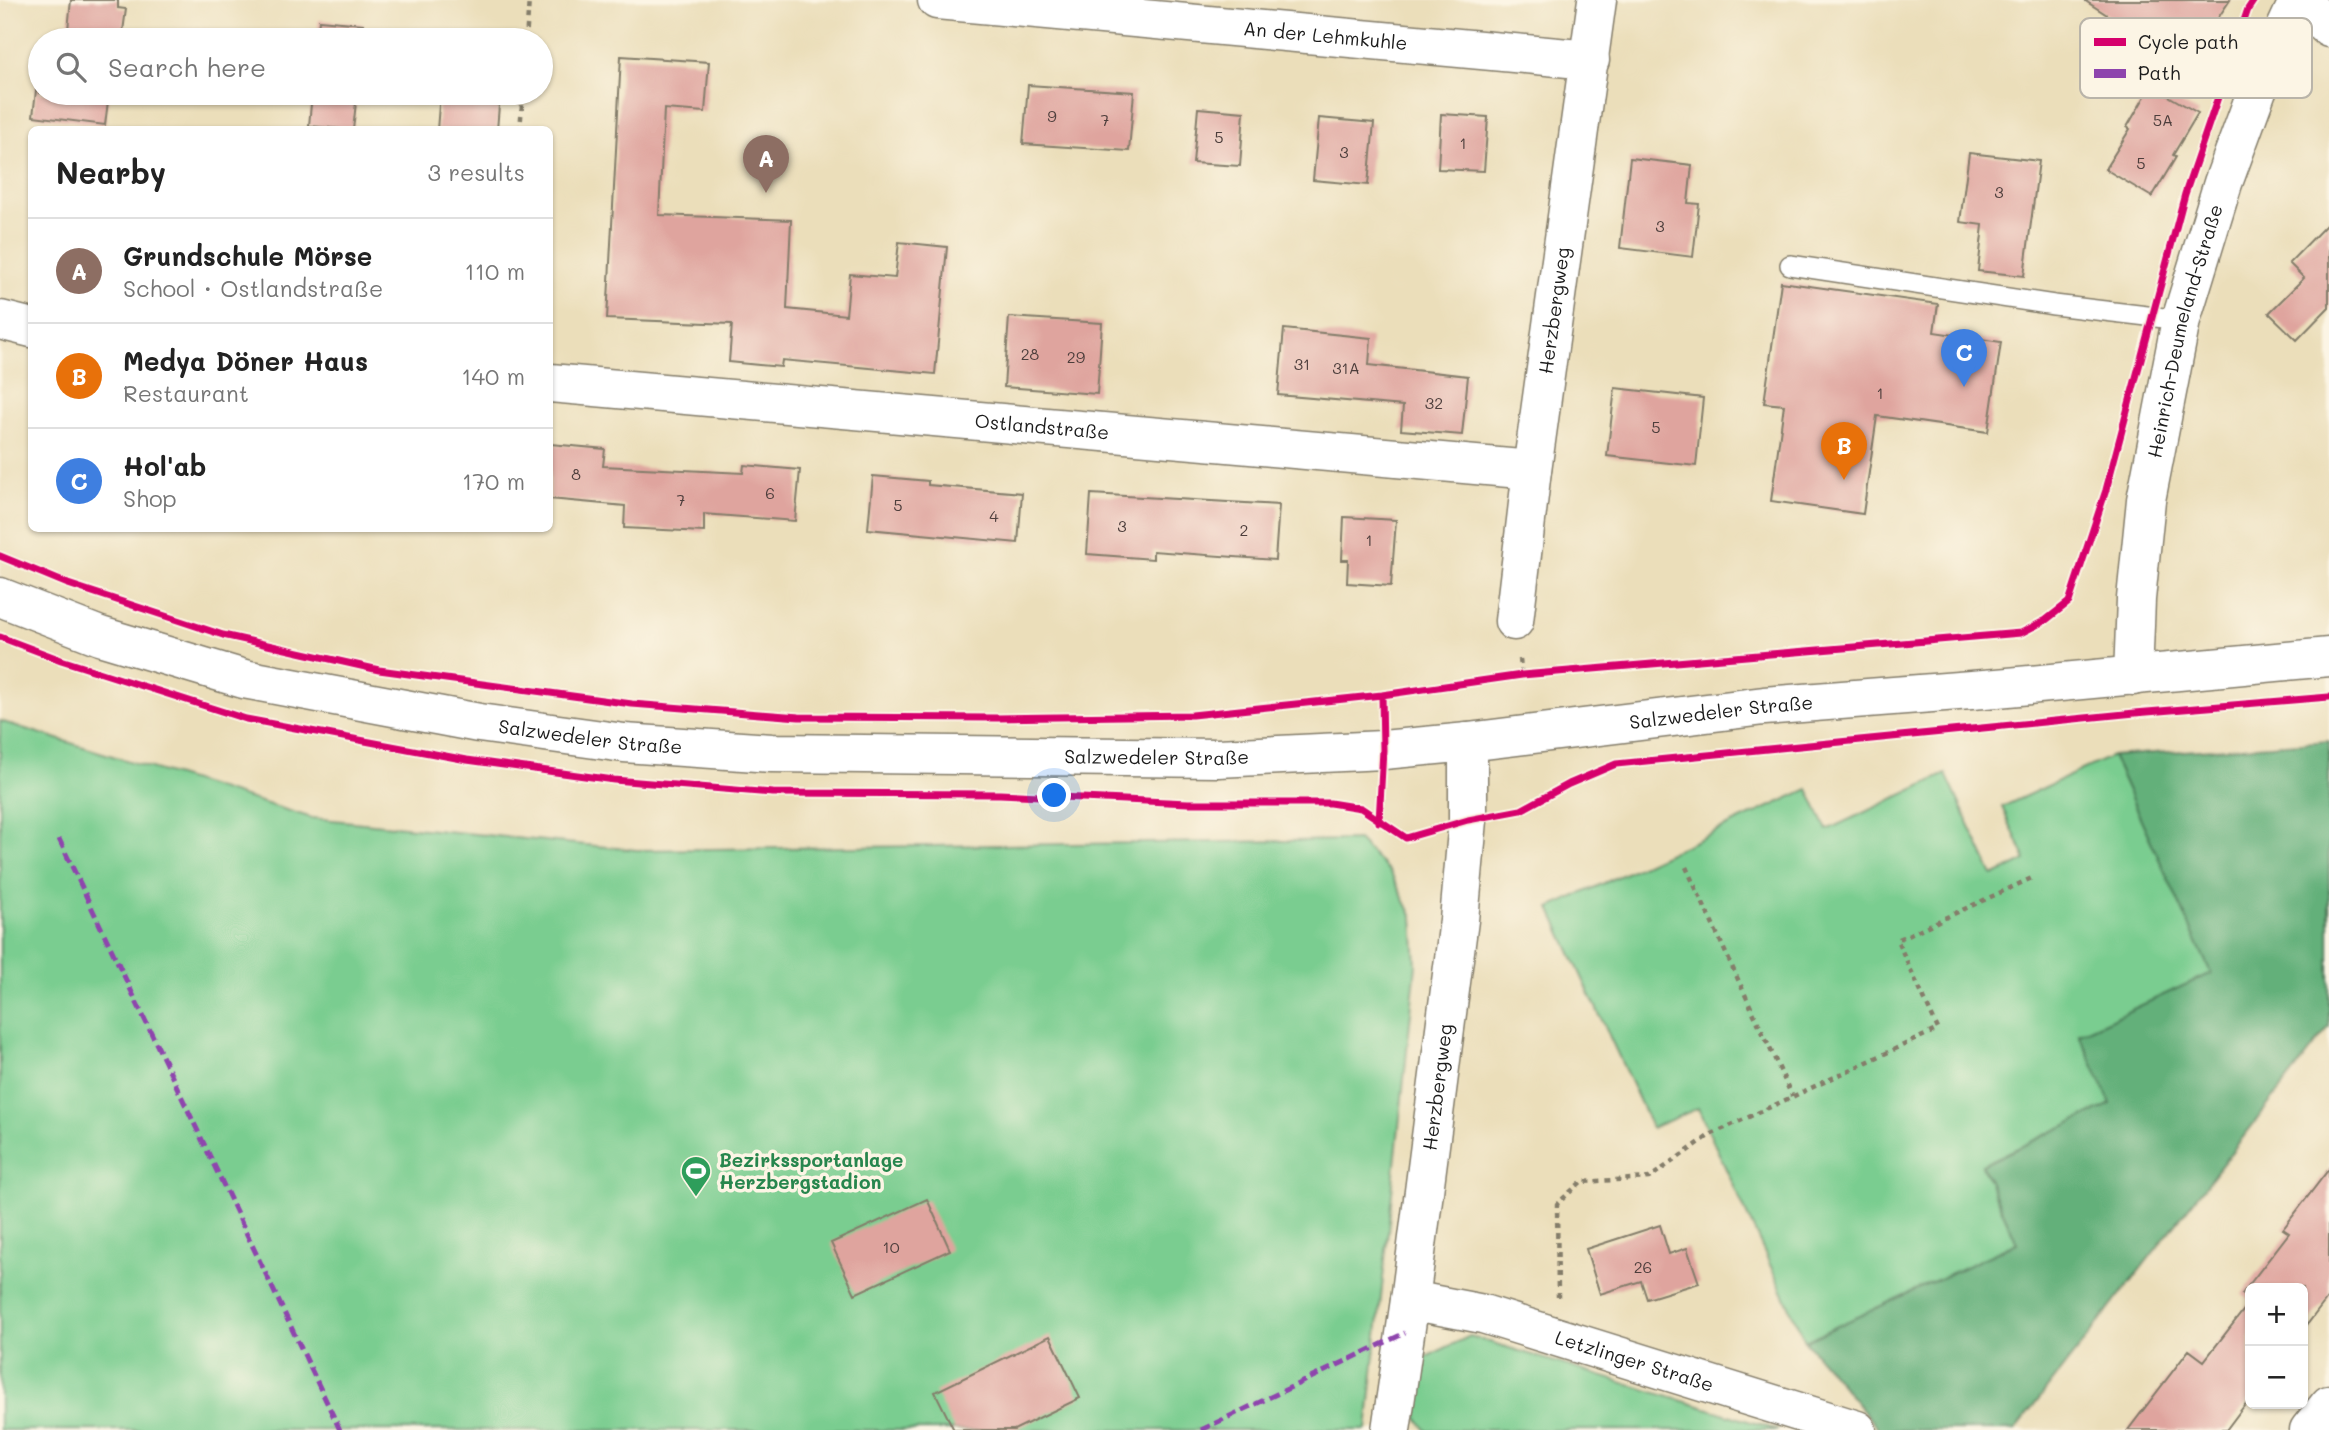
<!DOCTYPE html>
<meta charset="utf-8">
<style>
body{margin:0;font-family:Mali,sans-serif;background:#f2f2f2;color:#222}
.controls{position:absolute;right:21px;bottom:21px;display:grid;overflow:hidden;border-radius:10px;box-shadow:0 2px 5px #0004}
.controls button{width:63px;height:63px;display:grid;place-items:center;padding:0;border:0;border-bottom:2px solid #e0e0e0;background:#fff;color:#222;font:35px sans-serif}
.you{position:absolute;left:1055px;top:796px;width:24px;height:24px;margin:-18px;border:5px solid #fff;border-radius:50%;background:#1a73e8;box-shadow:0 0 0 10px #1a73e833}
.badge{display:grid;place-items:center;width:46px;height:46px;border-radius:50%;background:#2563eb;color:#fff;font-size:23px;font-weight:700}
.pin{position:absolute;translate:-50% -58px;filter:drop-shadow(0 2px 4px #0008)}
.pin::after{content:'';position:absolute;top:37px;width:24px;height:21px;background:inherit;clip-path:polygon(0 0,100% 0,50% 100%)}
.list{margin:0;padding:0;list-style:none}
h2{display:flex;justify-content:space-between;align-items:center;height:91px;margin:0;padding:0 28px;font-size:30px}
h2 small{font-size:23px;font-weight:400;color:#767676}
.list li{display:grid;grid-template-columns:46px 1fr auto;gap:21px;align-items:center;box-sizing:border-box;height:105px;padding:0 28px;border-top:2px solid #e0e0e0}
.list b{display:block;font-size:26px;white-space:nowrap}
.list p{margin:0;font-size:23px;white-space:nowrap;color:#767676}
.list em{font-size:23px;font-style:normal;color:#767676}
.icon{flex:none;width:38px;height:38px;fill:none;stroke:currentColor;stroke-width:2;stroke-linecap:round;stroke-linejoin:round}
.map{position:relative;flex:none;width:2329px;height:1430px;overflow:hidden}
.search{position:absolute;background:#fff;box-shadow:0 2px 5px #0004;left:28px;top:28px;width:525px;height:77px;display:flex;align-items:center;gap:18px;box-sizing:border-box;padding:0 24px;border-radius:38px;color:#767676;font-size:26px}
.panel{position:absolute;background:#fff;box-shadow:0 2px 5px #0004;left:28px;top:126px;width:525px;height:406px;border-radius:10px}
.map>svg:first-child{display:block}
.green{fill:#7acd90;stroke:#4b7456;stroke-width:2}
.forest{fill:#63b07a;stroke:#40664b;stroke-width:2}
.building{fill:#dfa49e}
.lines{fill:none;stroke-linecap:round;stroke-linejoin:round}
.service-casing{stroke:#847d6b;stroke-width:22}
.minor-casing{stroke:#847d6b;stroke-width:41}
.tertiary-casing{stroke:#847d6b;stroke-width:41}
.path{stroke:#847d6b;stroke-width:4.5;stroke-dasharray:5 5;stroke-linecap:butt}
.service{stroke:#fff;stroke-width:19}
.minor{stroke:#fff;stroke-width:38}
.tertiary{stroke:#fff;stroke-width:38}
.quiet{stroke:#8e44ad;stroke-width:5;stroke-dasharray:10 5;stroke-linecap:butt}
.cycleway-casing{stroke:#fcf5e5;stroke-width:11}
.cycleway{stroke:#d6006c;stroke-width:7}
.labels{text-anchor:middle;stroke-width:7;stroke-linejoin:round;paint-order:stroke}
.number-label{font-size:16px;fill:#4d3e3c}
.street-label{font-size:19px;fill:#1c1c1c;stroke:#fcf5e5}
.leisure-label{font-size:19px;font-weight:bold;fill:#27864d;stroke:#fcf5e5;text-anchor:start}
.key{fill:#fcf5e5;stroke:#b9b4a9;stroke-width:2}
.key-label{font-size:19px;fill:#1c1c1c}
</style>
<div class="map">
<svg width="2329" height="1430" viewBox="0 0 2329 1430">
<rect width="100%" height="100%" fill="#fcf5e5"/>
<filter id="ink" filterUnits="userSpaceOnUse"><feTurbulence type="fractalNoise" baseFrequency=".0143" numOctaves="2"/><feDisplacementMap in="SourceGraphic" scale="14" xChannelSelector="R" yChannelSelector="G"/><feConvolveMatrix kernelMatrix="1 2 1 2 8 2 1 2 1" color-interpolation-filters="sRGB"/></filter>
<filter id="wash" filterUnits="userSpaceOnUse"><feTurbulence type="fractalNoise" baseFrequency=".00686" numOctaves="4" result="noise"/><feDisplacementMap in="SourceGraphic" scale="28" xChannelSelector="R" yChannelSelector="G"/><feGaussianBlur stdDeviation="1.57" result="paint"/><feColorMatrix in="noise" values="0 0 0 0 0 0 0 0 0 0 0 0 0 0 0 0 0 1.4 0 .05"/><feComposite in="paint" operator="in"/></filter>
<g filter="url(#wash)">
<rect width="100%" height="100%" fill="#ebdeba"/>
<path class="green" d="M 0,721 L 312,818 L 637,850 L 1358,840 L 1390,872 L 1413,917 L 1416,965 L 1367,1430 L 0,1430 Z
M 2112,756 L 2212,973 L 2079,1034 L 2112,1104 L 1982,1165 L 2017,1243 L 1805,1341 L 1698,1108 L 1652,1128 L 1550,908 L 1808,789 L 1827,830 L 1946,774 L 1993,876 L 2026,860 L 2002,807 Z
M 1470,1336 L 1778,1430 L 1426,1430 L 1417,1418 L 1424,1358 Z"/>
<path class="forest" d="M 2329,741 L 2329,1027 L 2015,1430 L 1879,1430 L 1805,1341 L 2017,1243 L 1982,1165 L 2111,1104 L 2079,1034 L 2211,973 L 2112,756 Z"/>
<g id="blocks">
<path class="building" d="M 71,0 L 118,0 L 118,8 L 126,9 L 122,39 L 67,40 Z
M 2084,0 L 2230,0 L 2186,66 Z
M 319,20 L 363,24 L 361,40 L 317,40 Z
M 621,56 L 709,62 L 705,112 L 664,109 L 659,215 L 791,220 L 787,309 L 846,315 L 850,274 L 895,278 L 899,242 L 947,247 L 935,374 L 782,360 L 781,367 L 729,362 L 732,324 L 607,319 Z
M 37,82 L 40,82 L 40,93 L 109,93 L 105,125 L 33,116 Z
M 1028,85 L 1134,92 L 1129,151 L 1023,144 Z
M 2151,86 L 2198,113 L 2173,155 L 2176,157 L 2152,197 L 2105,169 L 2130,129 L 2127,127 Z
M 312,93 L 357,93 L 353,130 L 309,126 Z
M 440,93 L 500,93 L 497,130 L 437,130 Z
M 1198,108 L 1244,112 L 1240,166 L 1193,163 Z
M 1441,114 L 1488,117 L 1484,171 L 1438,169 Z
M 1319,118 L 1374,123 L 1368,185 L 1313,180 Z
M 1969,153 L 2039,161 L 2024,276 L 1978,271 L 1983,225 L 1960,222 Z
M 1630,158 L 1692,165 L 1688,203 L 1699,204 L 1693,257 L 1620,248 Z
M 2329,222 L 2329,307 L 2297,340 L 2269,313 L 2304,278 L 2289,263 Z
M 1781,282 L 1938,304 L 1934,332 L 2001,342 L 1988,432 L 1877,416 L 1863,514 L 1771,501 L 1784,405 L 1764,403 Z
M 1009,317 L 1102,323 L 1097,394 L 1004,387 Z
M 1284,329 L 1371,338 L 1369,365 L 1468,376 L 1462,435 L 1401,430 L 1403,406 L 1278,395 Z
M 1615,388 L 1703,398 L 1696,466 L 1607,456 Z
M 550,444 L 605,449 L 603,466 L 743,473 L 744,465 L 800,470 L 795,521 L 704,514 L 704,532 L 624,528 L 625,506 L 550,499 Z
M 873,476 L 928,481 L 928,485 L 1022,493 L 1018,543 L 868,529 Z
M 1091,494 L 1279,505 L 1275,560 L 1153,551 L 1153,559 L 1087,554 Z
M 1344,517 L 1396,520 L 1391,586 L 1347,583 L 1348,560 L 1342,560 Z
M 2329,1169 L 2329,1296 L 2303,1330 L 2303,1288 L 2250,1288 L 2250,1300 L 2242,1294 L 2289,1233 L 2283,1229 Z
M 927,1199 L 950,1250 L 855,1294 L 831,1243 Z
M 1660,1225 L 1669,1254 L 1687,1248 L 1699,1283 L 1647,1299 L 1641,1281 L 1600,1294 L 1586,1249 Z
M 2250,1302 L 2250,1398 L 2226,1430 L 2128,1430 L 2189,1350 L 2204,1361 Z
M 1050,1336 L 1080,1398 L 1014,1430 L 954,1430 L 935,1392 Z"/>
</g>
</g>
<g filter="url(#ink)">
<use href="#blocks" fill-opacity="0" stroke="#847d6b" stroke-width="2"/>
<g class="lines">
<g class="service-casing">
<path id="service" d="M 1790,265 L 2054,305 L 2181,320"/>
</g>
<g class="minor-casing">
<g id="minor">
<path id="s1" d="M 937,0 L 1590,60"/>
<path d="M 2299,0 L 2329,28"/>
<path d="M 0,320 L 32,328"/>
<path id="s2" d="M 550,383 L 1532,470"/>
<path id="s3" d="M 1514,621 L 1532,470 L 1597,0"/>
<path id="s4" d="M 1410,1300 L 1483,1314 L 1857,1430"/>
<path id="s5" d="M 1391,1430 L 1410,1300 L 1459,920 L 1468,820 L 1468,742"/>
<path d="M 2309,1430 L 2329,1405"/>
</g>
</g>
<g class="tertiary-casing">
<g id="tertiary">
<path id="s6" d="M 0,597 L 100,636 L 244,679 L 479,723 L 624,743 L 772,753 L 1218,758 L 1383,750 L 1468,742 L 1764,706 L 1997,688 L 2329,657"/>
<path id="s7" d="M 2133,676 L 2136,599 L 2146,500 L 2181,320 L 2223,183 L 2257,90 L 2299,0"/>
</g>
</g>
<path class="path" d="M 526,40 L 529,0
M 520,130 L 523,93
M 1520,659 L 1522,675
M 1686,867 L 1792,1096
M 1558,1297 L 1557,1204 L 1581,1182 L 1649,1178 L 1710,1135 L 1938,1029 L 1897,940 L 2034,877"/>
<use href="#service" class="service"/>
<use href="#minor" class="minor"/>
<use href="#tertiary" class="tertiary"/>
<path class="quiet" d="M 2224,77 L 2257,90
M 59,839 L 340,1430
M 1201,1430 L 1405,1333"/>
<g class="cycleway-casing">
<path id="cycleway" d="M 0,556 L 68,584 L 223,635 L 379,670 L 632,704 L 799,717 L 998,718 L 1192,715 L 1382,695 L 1522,675 L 2021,633 L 2046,620 L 2069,602 L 2106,490 L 2185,194 L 2248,9 L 2254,0
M 0,637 L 61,660 L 246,719 L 467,760 L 614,780 L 773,793 L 1000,794 L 1188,803 L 1330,803 L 1361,808 L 1406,838 L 1468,820 L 1521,810 L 1569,784 L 1616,764 L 2135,713 L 2329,697
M 1379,822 L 1383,750 L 1382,695"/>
</g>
<use href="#cycleway" class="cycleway"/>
</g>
</g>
<defs>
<g id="stadium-pin" transform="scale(1.575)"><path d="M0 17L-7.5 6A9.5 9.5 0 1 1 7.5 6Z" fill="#2e9e5b" stroke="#fcf5e5"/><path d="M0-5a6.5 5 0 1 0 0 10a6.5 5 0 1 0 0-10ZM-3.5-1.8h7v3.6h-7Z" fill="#fff"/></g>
</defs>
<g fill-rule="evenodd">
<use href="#stadium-pin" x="696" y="1171"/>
</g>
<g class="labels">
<g class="number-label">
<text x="1052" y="122">9</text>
<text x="1105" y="126">7</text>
<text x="2163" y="126">5A</text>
<text x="1219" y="143">5</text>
<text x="1463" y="149">1</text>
<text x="1344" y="158">3</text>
<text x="2141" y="169">5</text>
<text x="1999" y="198">3</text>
<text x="1660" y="232">3</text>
<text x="1030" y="360">28</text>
<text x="1076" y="363">29</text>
<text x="1302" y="370">31</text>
<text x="1346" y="374">31A</text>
<text x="1880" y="399">1</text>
<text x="1434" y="409">32</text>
<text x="1656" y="433">5</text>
<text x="576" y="480">8</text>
<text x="770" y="499">6</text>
<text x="681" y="506">7</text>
<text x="898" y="511">5</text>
<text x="994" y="522">4</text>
<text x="1122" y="532">3</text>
<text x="1244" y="536">2</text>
<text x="1369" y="546">1</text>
<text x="891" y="1253">10</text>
<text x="1643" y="1273">26</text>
</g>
<g class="street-label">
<text dy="7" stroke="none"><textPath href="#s1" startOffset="390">An der Lehmkuhle</textPath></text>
<text dy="7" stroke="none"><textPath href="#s3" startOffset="313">Herzbergweg</textPath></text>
<text dy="7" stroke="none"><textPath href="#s7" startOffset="350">Heinrich-Deumeland-Straße</textPath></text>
<text dy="7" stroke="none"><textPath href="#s2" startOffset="494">Ostlandstraße</textPath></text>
<text dy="7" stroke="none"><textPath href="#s6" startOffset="1743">Salzwedeler Straße</textPath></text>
<text dy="7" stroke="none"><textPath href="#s6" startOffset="609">Salzwedeler Straße</textPath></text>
<text dy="7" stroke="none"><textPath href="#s6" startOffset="1176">Salzwedeler Straße</textPath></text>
<text dy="7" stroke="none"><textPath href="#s5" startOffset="346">Herzbergweg</textPath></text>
<text dy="7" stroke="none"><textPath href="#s4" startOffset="233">Letzlinger Straße</textPath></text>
</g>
<g class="leisure-label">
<text x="719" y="1167">Bezirkssportanlage<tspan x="719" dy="22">Herzbergstadion</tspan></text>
</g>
</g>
<rect x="2080" y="18" width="232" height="80" rx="10" class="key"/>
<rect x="2094" y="38" width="32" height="8" fill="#d6006c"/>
<rect x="2094" y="69" width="32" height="9" fill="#8e44ad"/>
<g class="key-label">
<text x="2138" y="49">Cycle path</text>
<text x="2138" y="80">Path</text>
</g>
</svg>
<div class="controls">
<button>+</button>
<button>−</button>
</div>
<div class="you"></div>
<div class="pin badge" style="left:766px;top:193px;background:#8d6e63">A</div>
<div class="pin badge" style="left:1844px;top:480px;background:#e8710a">B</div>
<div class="pin badge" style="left:1964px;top:387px;background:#3f7fe0">C</div>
<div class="search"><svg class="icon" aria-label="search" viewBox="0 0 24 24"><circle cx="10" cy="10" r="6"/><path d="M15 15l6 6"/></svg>Search here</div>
<section class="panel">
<h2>Nearby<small>3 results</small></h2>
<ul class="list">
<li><span class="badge" style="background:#8d6e63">A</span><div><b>Grundschule Mörse</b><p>School · Ostlandstraße</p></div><em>110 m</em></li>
<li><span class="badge" style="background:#e8710a">B</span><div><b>Medya Döner Haus</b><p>Restaurant</p></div><em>140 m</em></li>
<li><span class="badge" style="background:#3f7fe0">C</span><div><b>Hol'ab</b><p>Shop</p></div><em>170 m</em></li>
</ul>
</section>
</div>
